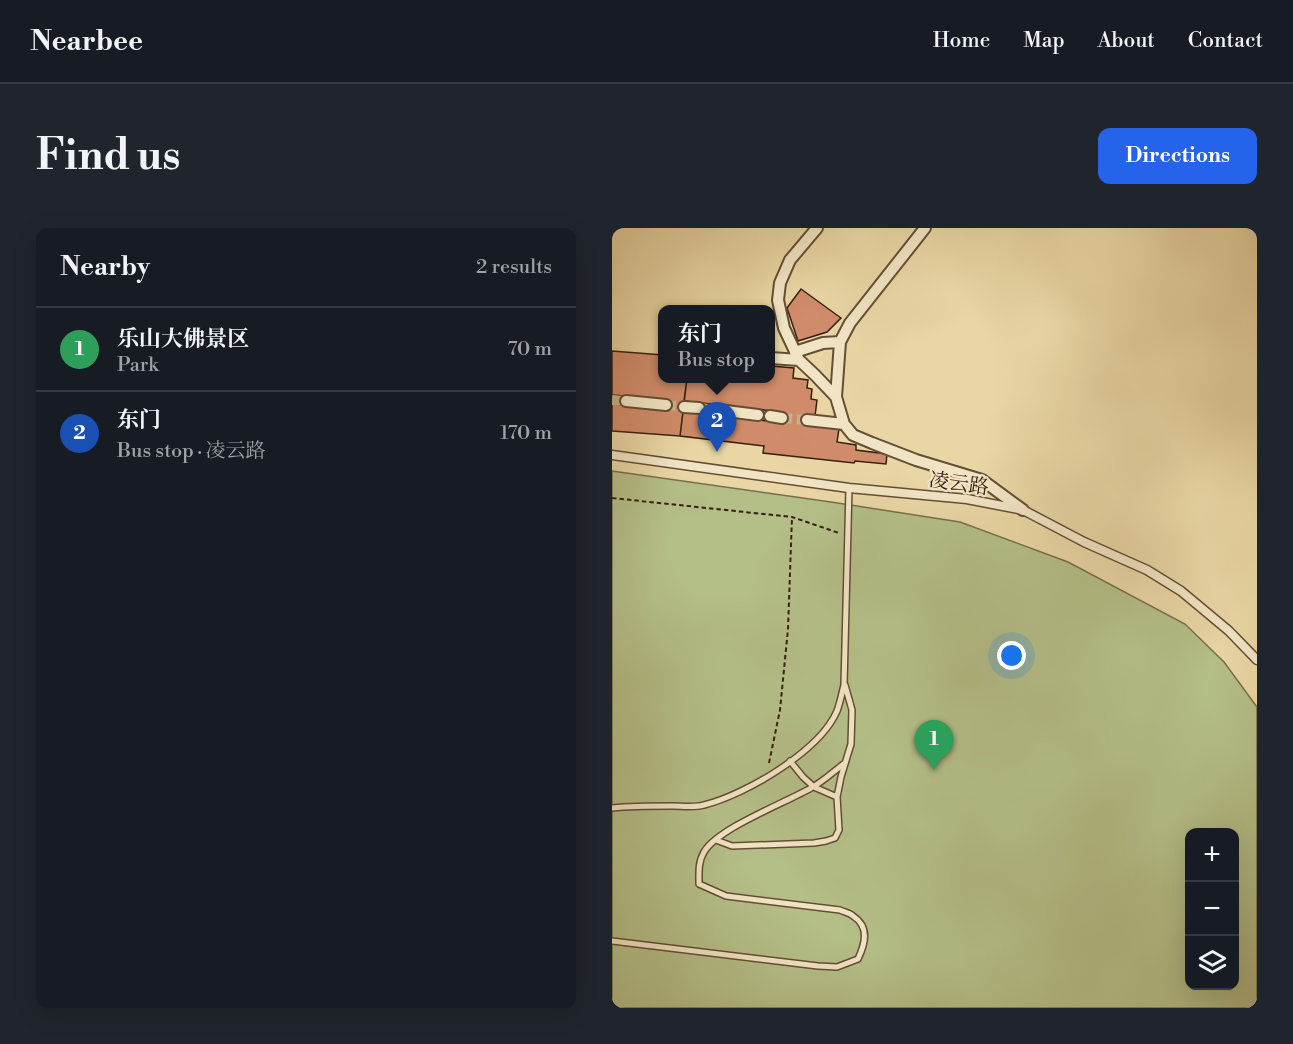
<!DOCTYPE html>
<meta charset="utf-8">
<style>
body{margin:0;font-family:"Libre Bodoni","Noto Serif SC",serif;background:#20242c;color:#f1f3f6}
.controls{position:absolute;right:18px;bottom:18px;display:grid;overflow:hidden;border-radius:12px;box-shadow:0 6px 24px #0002}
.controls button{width:54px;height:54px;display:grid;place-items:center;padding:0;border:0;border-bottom:2px solid #363941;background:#171b24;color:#f1f3f6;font:30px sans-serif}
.you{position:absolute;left:400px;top:428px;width:21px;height:21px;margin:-15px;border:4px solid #fff;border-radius:50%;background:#1a73e8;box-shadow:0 0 0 9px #1a73e833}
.badge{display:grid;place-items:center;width:39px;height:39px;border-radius:50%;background:#2563eb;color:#fff;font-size:20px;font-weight:700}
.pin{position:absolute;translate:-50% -50px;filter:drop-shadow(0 2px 3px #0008)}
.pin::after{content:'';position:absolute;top:32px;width:21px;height:18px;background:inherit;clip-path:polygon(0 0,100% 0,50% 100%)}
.popup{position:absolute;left:46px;top:77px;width:117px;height:78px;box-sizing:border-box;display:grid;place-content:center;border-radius:12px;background:#171b24;filter:drop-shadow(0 2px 4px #0005);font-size:20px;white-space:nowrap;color:#9ea1a6}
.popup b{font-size:22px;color:#f1f3f6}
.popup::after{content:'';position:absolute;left:50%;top:100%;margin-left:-12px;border:12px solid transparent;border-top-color:#171b24}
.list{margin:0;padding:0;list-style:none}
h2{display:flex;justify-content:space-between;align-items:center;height:78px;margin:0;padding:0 24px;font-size:26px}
h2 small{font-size:20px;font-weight:400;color:#9ea1a6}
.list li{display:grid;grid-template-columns:39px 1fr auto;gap:18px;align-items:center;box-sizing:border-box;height:84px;padding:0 24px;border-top:2px solid #363941}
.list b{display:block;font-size:22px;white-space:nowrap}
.list p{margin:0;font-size:20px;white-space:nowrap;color:#9ea1a6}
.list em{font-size:20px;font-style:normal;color:#9ea1a6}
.icon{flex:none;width:33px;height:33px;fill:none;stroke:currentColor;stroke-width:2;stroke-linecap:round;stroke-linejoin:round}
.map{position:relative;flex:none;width:645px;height:780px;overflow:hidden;border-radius:12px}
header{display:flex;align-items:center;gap:36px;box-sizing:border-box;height:84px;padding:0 30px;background:#171b24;border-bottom:2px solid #363941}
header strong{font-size:28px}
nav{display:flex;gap:33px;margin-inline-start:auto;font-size:21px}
.intro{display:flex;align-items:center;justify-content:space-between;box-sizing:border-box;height:144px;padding:0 36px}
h1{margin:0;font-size:42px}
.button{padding:15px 27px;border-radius:12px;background:#2563eb;color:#fff;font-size:21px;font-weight:700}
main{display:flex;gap:36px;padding:0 36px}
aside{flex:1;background:#171b24;border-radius:12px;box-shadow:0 6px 24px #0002}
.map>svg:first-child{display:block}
.green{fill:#b4be87;stroke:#766f4b;stroke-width:1.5;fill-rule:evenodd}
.building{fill:#d08c6a;stroke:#37200f;stroke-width:1.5}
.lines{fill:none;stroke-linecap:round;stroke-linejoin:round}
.minor-tunnel{stroke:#c5b286;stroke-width:10;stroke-dasharray:10 5;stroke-linecap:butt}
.service-casing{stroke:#644e34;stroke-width:8}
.pedestrian-casing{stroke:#644e34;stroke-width:11}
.minor-casing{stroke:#644e34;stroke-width:14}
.path{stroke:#37200f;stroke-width:2;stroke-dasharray:4.5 3;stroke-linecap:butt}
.service{stroke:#f1e4c4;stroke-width:5}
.pedestrian{stroke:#f1e4c4;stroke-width:8}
.minor{stroke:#f1e4c4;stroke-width:10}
.labels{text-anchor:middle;stroke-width:4.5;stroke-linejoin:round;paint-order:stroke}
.street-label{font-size:20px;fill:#37200f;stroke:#f1e4c4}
</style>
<header>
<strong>Nearbee</strong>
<nav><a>Home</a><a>Map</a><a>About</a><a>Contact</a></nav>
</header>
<div class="intro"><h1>Find us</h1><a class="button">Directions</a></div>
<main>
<aside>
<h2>Nearby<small>2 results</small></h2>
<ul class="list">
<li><span class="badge" style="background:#2e9e5b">1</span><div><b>乐山大佛景区</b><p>Park</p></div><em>70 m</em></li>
<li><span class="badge" style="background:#1a4fb4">2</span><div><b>东门</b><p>Bus stop · 凌云路</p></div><em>170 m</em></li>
</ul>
</aside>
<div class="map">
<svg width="645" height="780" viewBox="0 0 645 780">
<rect width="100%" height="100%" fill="#e9d6a4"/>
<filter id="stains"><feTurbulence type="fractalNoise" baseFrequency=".00333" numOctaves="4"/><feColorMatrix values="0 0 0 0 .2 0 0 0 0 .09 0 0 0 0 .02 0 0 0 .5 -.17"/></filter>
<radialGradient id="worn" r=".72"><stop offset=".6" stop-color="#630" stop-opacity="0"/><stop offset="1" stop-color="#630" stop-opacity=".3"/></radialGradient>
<path class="green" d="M 0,243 L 219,274 L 348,294 L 456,334 L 573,396 L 612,434 L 645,479 L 645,780 L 0,780 ZM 578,604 L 622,604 L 622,758 L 578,758 Z"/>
<path class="building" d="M 189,61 L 229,90 L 215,104 L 186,113 L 175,80 Z
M 0,123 L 51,127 L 51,150 L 75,150 L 68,208 L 0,203 L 0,176 L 53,180 L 54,172 L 0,167 Z
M 159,138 L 182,140 L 181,150 L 196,152 L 195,160 L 200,161 L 199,171 L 205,172 L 203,188 L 196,187 L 194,197 L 227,201 L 225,214 L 244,217 L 244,222 L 275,226 L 274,236 L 243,233 L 242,235 L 151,225 L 152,218 L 68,208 L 71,184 L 170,194 L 171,184 L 72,173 L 75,150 L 159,150 Z
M 0,167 L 14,168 L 14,177 L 0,176 Z
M 87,175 L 106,177 L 105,187 L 86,185 Z
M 147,181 L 158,183 L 157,193 L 145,192 Z"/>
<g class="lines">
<path class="minor-tunnel" d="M 0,172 L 14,173
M 54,177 L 72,179
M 87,180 L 106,182
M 170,190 L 195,192"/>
<g class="service-casing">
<path id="service" d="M 178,533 L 191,549 L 202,559 L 225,569
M 0,580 C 20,578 40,578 60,578 C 70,578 82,580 92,577 C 133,567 208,523 225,483 C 228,475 230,465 232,457 L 237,260
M 104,612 L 120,618 L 202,615 L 214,613 L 223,610 L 227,602 L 225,569 L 229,549 L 239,516 L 240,482 L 233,457
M 0,713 L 206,738 L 225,739 L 246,731 C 253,716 258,699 241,688 C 238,685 232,684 228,682 L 114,668 L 87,656 C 87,645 86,634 92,624 C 106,600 173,575 199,560 C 212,553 222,543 233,535"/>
</g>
<g class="pedestrian-casing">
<path id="pedestrian" d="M 0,227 L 237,260 L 355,271 L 411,282 L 472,314 L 535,342 L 569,363 L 617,403 L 645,432"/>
</g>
<g class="minor-casing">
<path id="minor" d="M 205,0 L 178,32 L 168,55 L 166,72 L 172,100 L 187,132 L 203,147 L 224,169
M 313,0 L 238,95 L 228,114 L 224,169 L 232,196 L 241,207 L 260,215 L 304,232 L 370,252 L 411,282
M 183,124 L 211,115 L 228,114
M 159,130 L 187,132
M 14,173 L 54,177
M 72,179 L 87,180
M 106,182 L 146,187
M 158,188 L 170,190
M 195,192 L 232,196"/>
</g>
<path class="path" d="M 0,270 L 180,289 L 227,305
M 157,535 L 168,482 L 176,401 L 180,289"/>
<use href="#service" class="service"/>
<use href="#pedestrian" class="pedestrian"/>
<use href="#minor" class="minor"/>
</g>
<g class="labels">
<g class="street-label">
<text transform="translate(347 255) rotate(8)" y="7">凌云路</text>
</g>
</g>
<rect width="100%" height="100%" filter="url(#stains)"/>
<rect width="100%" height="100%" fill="url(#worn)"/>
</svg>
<div class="controls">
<button>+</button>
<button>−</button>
<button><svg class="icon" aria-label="layers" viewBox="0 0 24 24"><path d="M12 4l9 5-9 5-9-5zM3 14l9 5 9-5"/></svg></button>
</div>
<div class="you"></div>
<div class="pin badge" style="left:322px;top:542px;background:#2e9e5b">1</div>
<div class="pin badge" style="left:105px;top:224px;background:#1a4fb4">2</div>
<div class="popup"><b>东门</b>Bus stop</div>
</div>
</main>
